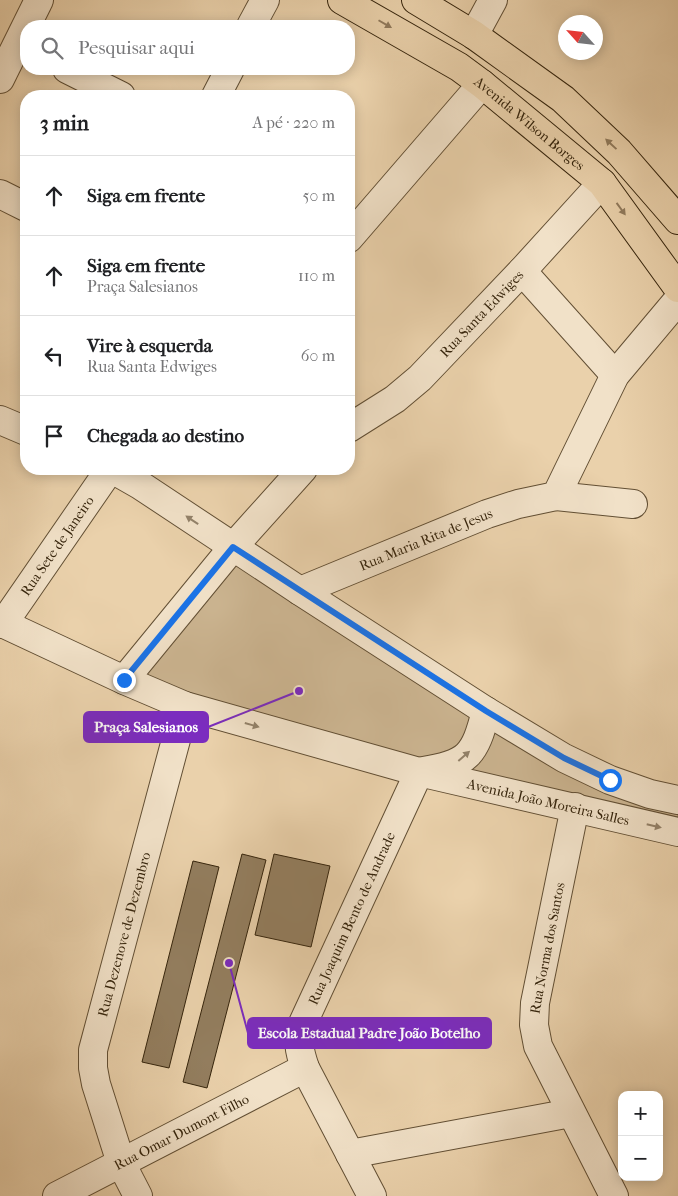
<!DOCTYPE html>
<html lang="pt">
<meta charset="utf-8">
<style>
body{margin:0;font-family:"IM FELL French Canon",serif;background:#f6f6f6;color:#202124}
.controls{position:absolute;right:15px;bottom:15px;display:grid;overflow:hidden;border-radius:10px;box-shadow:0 2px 12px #0003}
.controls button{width:45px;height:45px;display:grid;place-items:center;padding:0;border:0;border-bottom:1px solid #e0e0e0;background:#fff;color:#202124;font:25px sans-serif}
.compass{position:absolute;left:558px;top:15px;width:45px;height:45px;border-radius:50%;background:#fff;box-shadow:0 2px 12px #0003;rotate:297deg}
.stop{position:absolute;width:15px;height:15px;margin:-11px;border:4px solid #1a73e8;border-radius:50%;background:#fff}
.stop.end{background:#1a73e8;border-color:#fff;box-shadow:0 1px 5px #0008}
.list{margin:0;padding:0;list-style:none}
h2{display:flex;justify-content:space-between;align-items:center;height:65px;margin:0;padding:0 20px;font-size:21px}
h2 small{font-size:16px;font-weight:400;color:#757577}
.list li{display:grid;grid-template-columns:32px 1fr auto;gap:15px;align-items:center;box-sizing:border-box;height:80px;padding:0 20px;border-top:1px solid #e0e0e0}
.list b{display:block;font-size:19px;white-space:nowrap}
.list p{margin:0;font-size:16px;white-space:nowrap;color:#757577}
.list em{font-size:16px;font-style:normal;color:#757577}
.icon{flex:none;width:28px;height:28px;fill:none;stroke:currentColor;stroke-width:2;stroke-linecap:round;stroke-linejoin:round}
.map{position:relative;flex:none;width:678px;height:1196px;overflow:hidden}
.search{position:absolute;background:#fff;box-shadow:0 2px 12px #0003;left:20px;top:20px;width:335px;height:55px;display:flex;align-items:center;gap:12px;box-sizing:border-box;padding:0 18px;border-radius:20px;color:#757577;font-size:19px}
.panel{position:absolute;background:#fff;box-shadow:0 2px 12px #0003;left:20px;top:90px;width:335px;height:385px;border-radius:20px}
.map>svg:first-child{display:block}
.green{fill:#cbb490;stroke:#806c4e}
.building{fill:#937e5f;stroke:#35240c}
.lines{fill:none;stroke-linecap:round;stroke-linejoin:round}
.minor-casing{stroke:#624f34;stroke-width:30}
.major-casing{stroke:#35240c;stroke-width:30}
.minor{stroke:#f1e1c8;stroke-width:28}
.major{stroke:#ead1ab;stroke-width:28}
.oneway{fill:#907a5c}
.oneway2{fill:#93826a}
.route{stroke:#1a73e8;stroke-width:6}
.labels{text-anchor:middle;stroke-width:4.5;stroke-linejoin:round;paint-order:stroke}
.street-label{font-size:14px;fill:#35240c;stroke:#f1e1c8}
.leader{fill:none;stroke:#7b2cbf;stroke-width:2}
.callout-dot{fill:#7b2cbf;stroke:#f1e1c8;stroke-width:2}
.callout{fill:#7b2cbf;stroke:#7b2cbf;stroke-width:2}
.callout-label{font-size:15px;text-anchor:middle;font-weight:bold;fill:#fff}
</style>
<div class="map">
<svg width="678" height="1196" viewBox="0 0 678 1196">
<rect width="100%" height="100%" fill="#ead1ab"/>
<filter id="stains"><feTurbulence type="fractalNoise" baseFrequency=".004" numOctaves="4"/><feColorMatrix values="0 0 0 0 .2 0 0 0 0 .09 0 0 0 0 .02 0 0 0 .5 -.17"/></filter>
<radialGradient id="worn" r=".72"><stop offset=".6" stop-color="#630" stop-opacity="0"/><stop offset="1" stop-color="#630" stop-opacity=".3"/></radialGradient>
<path class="green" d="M 233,556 L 464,705 L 580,781 L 678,804 L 678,824 L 408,768 L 132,678 Z"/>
<path class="building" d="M 242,854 L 266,860 L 207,1088 L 183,1082 Z
M 274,854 L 330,866 L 311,947 L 255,935 Z
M 193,861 L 219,867 L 169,1068 L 142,1062 Z"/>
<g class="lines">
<g class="minor-casing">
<g id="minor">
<path d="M 251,26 L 265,0"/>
<path d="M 474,35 L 493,0"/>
<path d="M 67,69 L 121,96"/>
<path d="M 0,79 L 39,0"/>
<path d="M 216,96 L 230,69"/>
<path d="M 0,194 L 26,207"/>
<path d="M 349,238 L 482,84"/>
<path d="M 522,271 L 615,375"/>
<path d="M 0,420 L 26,431"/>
<path id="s1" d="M 349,428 L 395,399 L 420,378 L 522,271 L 602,183"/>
<path d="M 112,469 L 140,485 L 300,591 L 486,711 L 564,758 L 610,780 L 650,794 L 678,800"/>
<path d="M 556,496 L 633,504"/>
<path id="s2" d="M 300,591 L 487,514 L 518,504 L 556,496 L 615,375 L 678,300"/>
<path id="s3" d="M 0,622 L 124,680 L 185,706 L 419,772 L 678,832"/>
<path id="s4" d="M 3,624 L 110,469"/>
<path d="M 124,680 L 233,547 L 303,469"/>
<path d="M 423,771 C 468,764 475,755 486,711"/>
<path d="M 575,807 L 535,1003 L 534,1025 L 538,1046 L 614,1196"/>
<path d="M 350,1154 L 571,1113"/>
<path id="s5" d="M 57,1196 L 305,1068"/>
<path id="s6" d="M 138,1196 L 121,1163 L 96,1084 L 93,1068 L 93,1050 L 185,706"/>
<path id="s7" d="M 372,1196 L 305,1068 C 299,1050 297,1042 303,1023 L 419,772"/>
</g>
</g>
<g class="major-casing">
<g id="major">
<path id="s8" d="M 342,0 L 459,67 L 482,84 L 602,183 L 678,288"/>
<path d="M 416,0 L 474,35 L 563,99 L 619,152 L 678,220"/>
</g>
</g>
<use href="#minor" class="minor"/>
<use href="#major" class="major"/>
</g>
<defs><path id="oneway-solid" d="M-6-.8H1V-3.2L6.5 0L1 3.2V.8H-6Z" transform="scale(1.25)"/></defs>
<g class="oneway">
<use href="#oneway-solid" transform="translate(385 24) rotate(30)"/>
<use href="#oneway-solid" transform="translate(611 144) rotate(-137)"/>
<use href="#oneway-solid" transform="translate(621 209) rotate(54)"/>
</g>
<g class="oneway2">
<use href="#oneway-solid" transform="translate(192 520) rotate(-146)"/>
<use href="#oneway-solid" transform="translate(252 725) rotate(16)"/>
<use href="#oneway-solid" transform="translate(464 756) rotate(-41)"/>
<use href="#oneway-solid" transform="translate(654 826) rotate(13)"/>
</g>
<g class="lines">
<path class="route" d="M 124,680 L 233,547 L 486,711 L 564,758 L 610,780"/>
</g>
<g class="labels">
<g class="street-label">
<text dy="5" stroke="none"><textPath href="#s8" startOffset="225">Avenida Wilson Borges</textPath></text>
<text dy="5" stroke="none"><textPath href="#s1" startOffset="176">Rua Santa Edwiges</textPath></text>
<text dy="5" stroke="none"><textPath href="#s2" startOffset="136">Rua Maria Rita de Jesus</textPath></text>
<text dy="5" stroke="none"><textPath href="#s4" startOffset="95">Rua Sete de Janeiro</textPath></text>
<text dy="5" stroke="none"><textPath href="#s3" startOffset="579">Avenida João Moreira Salles</textPath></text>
<text dy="5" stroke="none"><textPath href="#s7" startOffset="306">Rua Joaquim Bento de Andrade</textPath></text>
<text dy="5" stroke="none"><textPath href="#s6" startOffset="274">Rua Dezenove de Dezembro</textPath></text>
<text transform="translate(547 948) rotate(-79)" y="5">Rua Norma dos Santos</text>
<text dy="5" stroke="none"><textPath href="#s5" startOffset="140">Rua Omar Dumont Filho</textPath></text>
</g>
</g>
<path class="leader" d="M299 691L208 727M229 963L248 1033"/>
<g class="callout-dot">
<circle cx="299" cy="691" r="5"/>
<circle cx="229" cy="963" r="5"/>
</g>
<g class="callout">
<rect x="84" y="712" width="124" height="30" rx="5"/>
<rect x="248" y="1018" width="243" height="30" rx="5"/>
</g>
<g class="callout-label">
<text x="146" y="732">Praça Salesianos</text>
<text x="369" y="1038">Escola Estadual Padre João Botelho</text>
</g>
<rect width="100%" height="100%" filter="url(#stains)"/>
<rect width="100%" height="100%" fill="url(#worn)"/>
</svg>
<div class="controls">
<button>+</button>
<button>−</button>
</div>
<svg class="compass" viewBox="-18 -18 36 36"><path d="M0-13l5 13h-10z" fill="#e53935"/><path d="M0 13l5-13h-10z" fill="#757577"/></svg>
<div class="stop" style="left:610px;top:780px"></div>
<div class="stop end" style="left:124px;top:680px"></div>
<div class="search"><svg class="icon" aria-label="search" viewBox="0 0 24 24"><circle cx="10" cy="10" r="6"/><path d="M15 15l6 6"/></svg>Pesquisar aqui</div>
<section class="panel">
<h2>3 min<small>A pé · 220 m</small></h2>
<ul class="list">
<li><svg class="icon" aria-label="ahead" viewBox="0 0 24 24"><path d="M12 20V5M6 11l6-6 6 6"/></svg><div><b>Siga em frente</b></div><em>50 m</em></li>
<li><svg class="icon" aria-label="ahead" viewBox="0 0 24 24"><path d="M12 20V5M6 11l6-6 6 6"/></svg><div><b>Siga em frente</b><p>Praça Salesianos</p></div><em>110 m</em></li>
<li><svg class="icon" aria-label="left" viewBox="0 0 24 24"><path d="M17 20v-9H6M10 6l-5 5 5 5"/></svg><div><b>Vire à esquerda</b><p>Rua Santa Edwiges</p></div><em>60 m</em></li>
<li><svg class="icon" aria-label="arrive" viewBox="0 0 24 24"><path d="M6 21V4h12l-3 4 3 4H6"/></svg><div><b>Chegada ao destino</b></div></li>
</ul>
</section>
</div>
